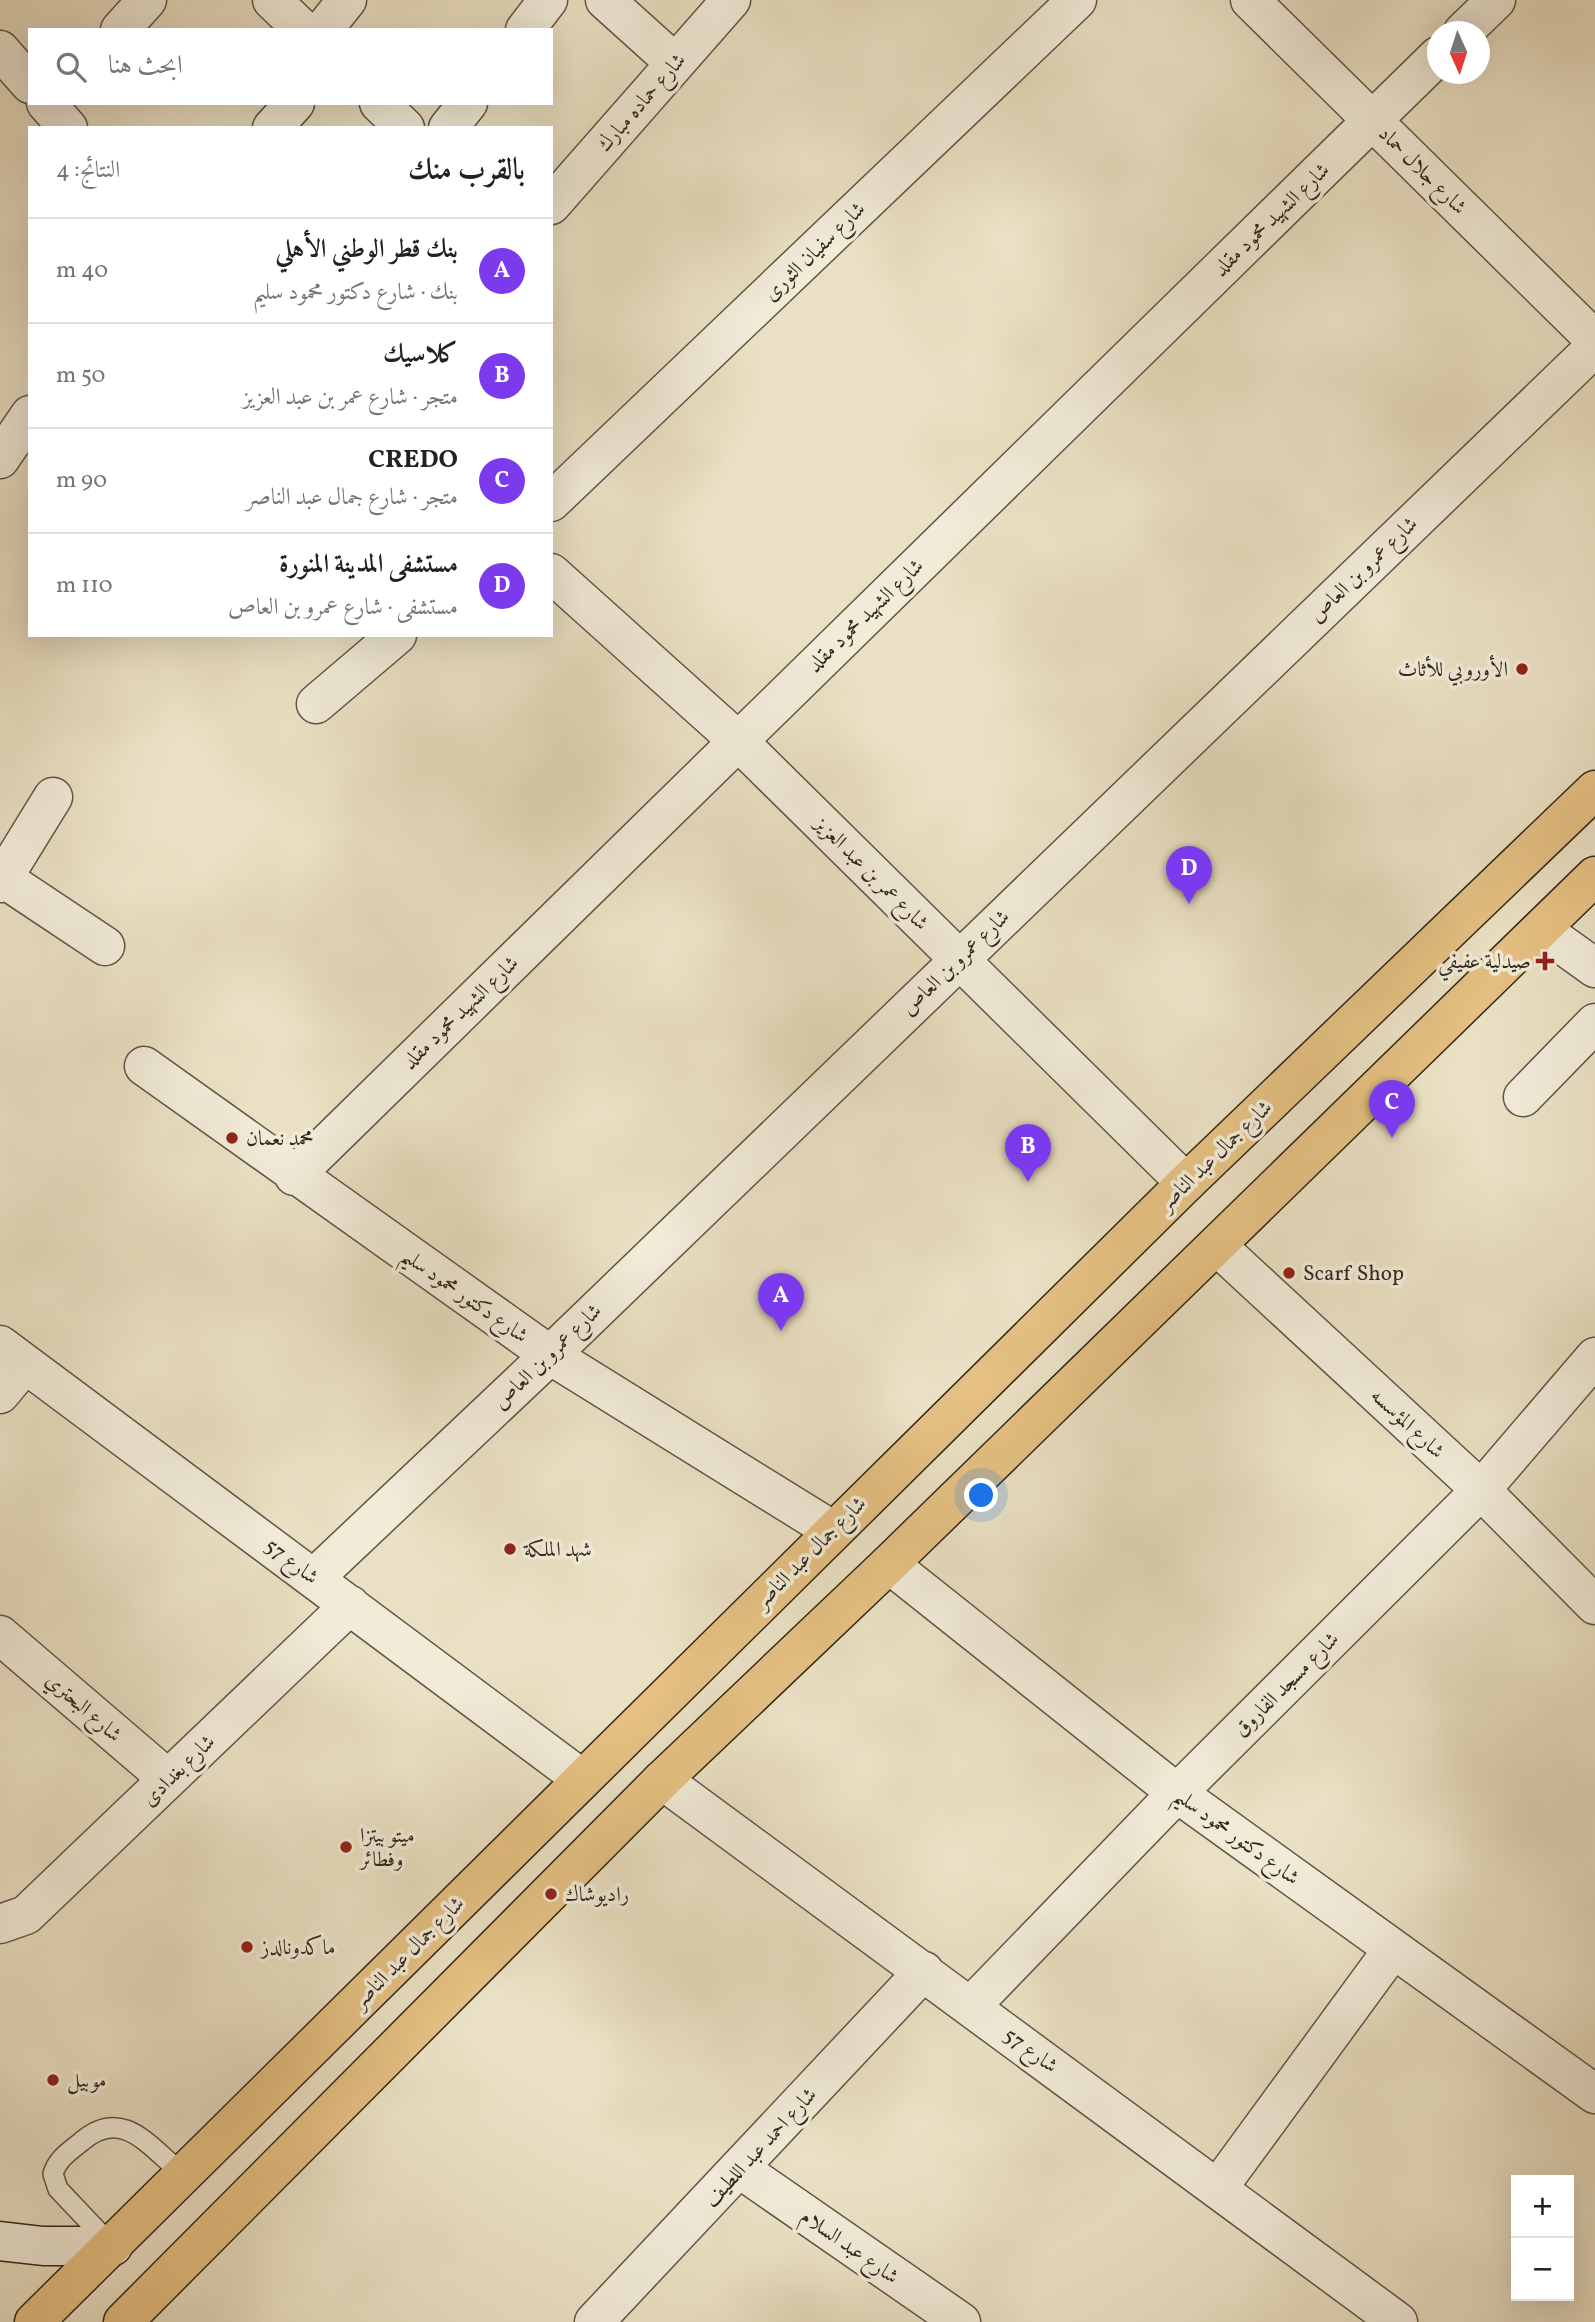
<!DOCTYPE html>
<html lang="ar">
<meta charset="utf-8">
<style>
body{margin:0;font-family:Vollkorn,Amiri,serif;background:#f6f6f6;color:#222;direction:rtl}
.controls{position:absolute;right:21px;bottom:21px;display:grid;overflow:hidden;border-radius:0px;box-shadow:0 7px 28px #0002}
.controls button{width:63px;height:63px;display:grid;place-items:center;padding:0;border:0;border-bottom:2px solid #e0e0e0;background:#fff;color:#222;font:35px sans-serif}
.compass{position:absolute;left:1427px;top:21px;width:63px;height:63px;border-radius:50%;background:#fff;box-shadow:0 7px 28px #0002;rotate:177deg}
.you{position:absolute;left:982px;top:1496px;width:24px;height:24px;margin:-18px;border:5px solid #fff;border-radius:50%;background:#1a73e8;box-shadow:0 0 0 10px #1a73e833}
.badge{display:grid;place-items:center;width:46px;height:46px;border-radius:50%;background:#7c3aed;color:#fff;font-size:23px;font-weight:700}
.pin{position:absolute;translate:-50% -58px;filter:drop-shadow(0 2px 4px #0008)}
.pin::after{content:'';position:absolute;top:37px;width:24px;height:21px;background:inherit;clip-path:polygon(0 0,100% 0,50% 100%)}
.list{margin:0;padding:0;list-style:none}
h2{display:flex;justify-content:space-between;align-items:center;height:91px;margin:0;padding:0 28px;font-size:30px}
h2 small{font-size:23px;font-weight:400;color:#767676}
.list li{display:grid;grid-template-columns:46px 1fr auto;gap:21px;align-items:center;box-sizing:border-box;height:105px;padding:0 28px;border-top:2px solid #e0e0e0}
.list b{display:block;font-size:26px;white-space:nowrap}
.list p{margin:0;font-size:23px;white-space:nowrap;color:#767676}
.list em{font-size:23px;font-style:normal;color:#767676}
.icon{flex:none;width:38px;height:38px;fill:none;stroke:currentColor;stroke-width:2;stroke-linecap:round;stroke-linejoin:round}
.map{position:relative;flex:none;width:1595px;height:2322px;overflow:hidden;direction:ltr}
.search{position:absolute;background:#fff;box-shadow:0 7px 28px #0002;left:28px;top:28px;width:525px;height:77px;display:flex;align-items:center;gap:18px;box-sizing:border-box;padding:0 24px;border-radius:0px;color:#767676;font-size:26px}
.panel{position:absolute;background:#fff;box-shadow:0 7px 28px #0002;left:28px;top:126px;width:525px;height:511px;border-radius:0px;direction:rtl}
.map>svg:first-child{display:block}
.lines{fill:none;stroke-linecap:round;stroke-linejoin:round}
.lane-casing{stroke:#605646;stroke-width:22}
.street-casing{stroke:#605646;stroke-width:41}
.secondary-casing{stroke:#32281d;stroke-width:41}
.primary-casing{stroke:#32281d;stroke-width:41}
.lane{stroke:#f1ebd8;stroke-width:19}
.street{stroke:#f1ebd8;stroke-width:38}
.secondary{stroke:#f1ebd8;stroke-width:38}
.primary{stroke:#e5c082;stroke-width:38}
.poi-dot{fill:#8f2418;stroke:#f1ebd8;stroke-width:2.5}
.labels{text-anchor:middle;stroke-width:7;stroke-linejoin:round;paint-order:stroke}
.street-label{font-size:21px;fill:#32281d;stroke:#f1ebd8}
.poi-label{font-size:21px;fill:#32281d;stroke:#f1ebd8;text-anchor:start}
</style>
<div class="map">
<svg width="1595" height="2322" viewBox="0 0 1595 2322">
<rect width="100%" height="100%" fill="#eae0c3"/>
<filter id="stains"><feTurbulence type="fractalNoise" baseFrequency=".00286" numOctaves="4"/><feColorMatrix values="0 0 0 0 .2 0 0 0 0 .09 0 0 0 0 .02 0 0 0 .5 -.17"/></filter>
<radialGradient id="worn" r=".72"><stop offset=".6" stop-color="#630" stop-opacity="0"/><stop offset="1" stop-color="#630" stop-opacity=".3"/></radialGradient>
<g class="lines">
<g class="lane-casing">
<path id="lane" d="M 111,2245 L 58,2189 L 53,2174 C 57,2159 70,2151 81,2142 C 123,2105 150,2148 184,2175"/>
</g>
<g class="street-casing">
<path id="street" d="M 272,0 L 303,30
M 605,0 L 675,63
M 1250,0 L 1595,340
M 120,30 L 147,0
M 323,30 L 347,0
M 525,30 L 548,0
M 1463,32 L 1496,0
M 0,50 L 30,84
M 46,103 L 68,128
M 379,103 L 405,128
M 272,128 L 295,103
M 448,128 L 468,103
M 551,205 L 731,0
M 0,459 L 30,415
M 551,502 L 1077,0
M 551,573 L 737,740 L 1186,1183
M 316,704 L 397,635
M 3,878 L 105,946
M 0,883 L 53,797
M 1542,930 L 1595,968
M 144,1066 L 550,1355 L 832,1530
M 1523,1097 L 1595,1023
M 294,1176 L 1438,56
M 1217,1246 L 1481,1490 L 1595,1605
M 0,1345 L 582,1779
M 0,1394 L 25,1364
M 889,1564 L 1177,1793 L 1595,2094
M 314,1578 L 550,1355 L 1595,347
M 0,1635 L 168,1779
M 662,1780 L 1398,2322
M 0,1924 L 26,1915 L 350,1605
M 971,2006 L 1177,1793 L 1481,1490 L 1595,1357
M 740,2169 L 961,2322
M 1218,2188 L 1393,1949
M 594,2322 L 924,1971"/>
</g>
<g class="secondary-casing">
<path id="secondary" d="M 0,2241 L 43,2246 L 113,2246"/>
</g>
<g class="primary-casing">
<path id="primary" d="M 34,2322 L 1186,1183 L 1595,790
M 123,2322 L 662,1780 L 889,1564 L 1595,876"/>
</g>
<use href="#lane" class="lane"/>
<use href="#street" class="street"/>
<use href="#secondary" class="secondary"/>
<use href="#primary" class="primary"/>
</g>
<g class="poi-dot">
<circle cx="1522" cy="669" r="7"/>
<path d="M1541.5 950.5h7v7h7v7h-7v7h-7v-7h-7v-7h7z"/>
<circle cx="232" cy="1138" r="7"/>
<circle cx="1289" cy="1273" r="7"/>
<circle cx="510" cy="1549" r="7"/>
<circle cx="346" cy="1847" r="7"/>
<circle cx="551" cy="1894" r="7"/>
<circle cx="247" cy="1947" r="7"/>
<circle cx="53" cy="2080" r="7"/>
</g>
<g class="labels">
<g class="street-label">
<text transform="translate(641 102) rotate(-49)" y="7">شارع حماده مبارك</text>
<text transform="translate(1423 170) rotate(45)" y="7">شارع جلال حماد</text>
<text transform="translate(1271 219) rotate(-44)" y="7">شارع الشهيد محمود مقلد</text>
<text transform="translate(814 251) rotate(-44)" y="7">شارع سفيان الثورى</text>
<text transform="translate(1363 569) rotate(-44)" y="7">شارع عمرو بن العاص</text>
<text transform="translate(865 615) rotate(-44)" y="7">شارع الشهيد محمود مقلد</text>
<text transform="translate(872 873) rotate(45)" y="7">شارع عمر بن عبد العزيز</text>
<text transform="translate(955 962) rotate(-44)" y="7">شارع عمرو بن العاص</text>
<text transform="translate(460 1012) rotate(-44)" y="7">شارع الشهيد محمود مقلد</text>
<text transform="translate(1215 1155) rotate(-44)" y="7">شارع جمال عبد الناصر</text>
<text transform="translate(465 1295) rotate(35)" y="7">شارع دكتور محمود سليم</text>
<text transform="translate(547 1356) rotate(-44)" y="7">شارع عمرو بن العاص</text>
<text transform="translate(1408 1423) rotate(43)" y="7">شارع المؤسسه</text>
<text transform="translate(810 1552) rotate(-45)" y="7">شارع جمال عبد الناصر</text>
<text transform="translate(292 1561) rotate(37)" y="7">شارع 57</text>
<text transform="translate(1286 1684) rotate(-45)" y="7">شارع مسجد الفاروق</text>
<text transform="translate(84 1707) rotate(41)" y="7">شارع البحتري</text>
<text transform="translate(178 1770) rotate(-44)" y="7">شارع بغدادى</text>
<text transform="translate(1237 1836) rotate(36)" y="7">شارع دكتور محمود سليم</text>
<text transform="translate(408 1952) rotate(-45)" y="7">شارع جمال عبد الناصر</text>
<text transform="translate(1031 2050) rotate(36)" y="7">شارع 57</text>
<text transform="translate(760 2147) rotate(-47)" y="7">شارع احمد عبد اللطيف</text>
<text transform="translate(850 2246) rotate(35)" y="7">شارع عبد السلام</text>
</g>
<g class="poi-label">
<text x="1508" y="676" text-anchor="end">الأوروبي للأثاث</text>
<text x="1531" y="968" text-anchor="end">صيدلية عفيفي</text>
<text x="246" y="1145">محمد نعمان</text>
<text x="1303" y="1280">Scarf Shop</text>
<text x="524" y="1556">شهد الملكة</text>
<text x="360" y="1842">ميتو بيتزا<tspan x="360" dy="24">وفطائر</tspan></text>
<text x="565" y="1901">راديوشاك</text>
<text x="261" y="1954">ماكدونالدز</text>
<text x="67" y="2087">موبيل</text>
</g>
</g>
<rect width="100%" height="100%" filter="url(#stains)"/>
<rect width="100%" height="100%" fill="url(#worn)"/>
</svg>
<div class="controls">
<button>+</button>
<button>−</button>
</div>
<svg class="compass" viewBox="-18 -18 36 36"><path d="M0-13l5 13h-10z" fill="#e53935"/><path d="M0 13l5-13h-10z" fill="#767676"/></svg>
<div class="you"></div>
<div class="pin badge" style="left:781px;top:1331px">A</div>
<div class="pin badge" style="left:1028px;top:1182px">B</div>
<div class="pin badge" style="left:1392px;top:1138px">C</div>
<div class="pin badge" style="left:1189px;top:904px">D</div>
<div class="search"><svg class="icon" aria-label="search" viewBox="0 0 24 24"><circle cx="10" cy="10" r="6"/><path d="M15 15l6 6"/></svg>ابحث هنا</div>
<section class="panel">
<h2>بالقرب منك<small>النتائج: 4</small></h2>
<ul class="list">
<li><span class="badge">A</span><div><b>بنك قطر الوطني الأهلي</b><p>بنك · شارع دكتور محمود سليم</p></div><em>40 m</em></li>
<li><span class="badge">B</span><div><b>كلاسيك</b><p>متجر · شارع عمر بن عبد العزيز</p></div><em>50 m</em></li>
<li><span class="badge">C</span><div><b>CREDO</b><p>متجر · شارع جمال عبد الناصر</p></div><em>90 m</em></li>
<li><span class="badge">D</span><div><b>مستشفى المدينة المنورة</b><p>مستشفى · شارع عمرو بن العاص</p></div><em>110 m</em></li>
</ul>
</section>
</div>
